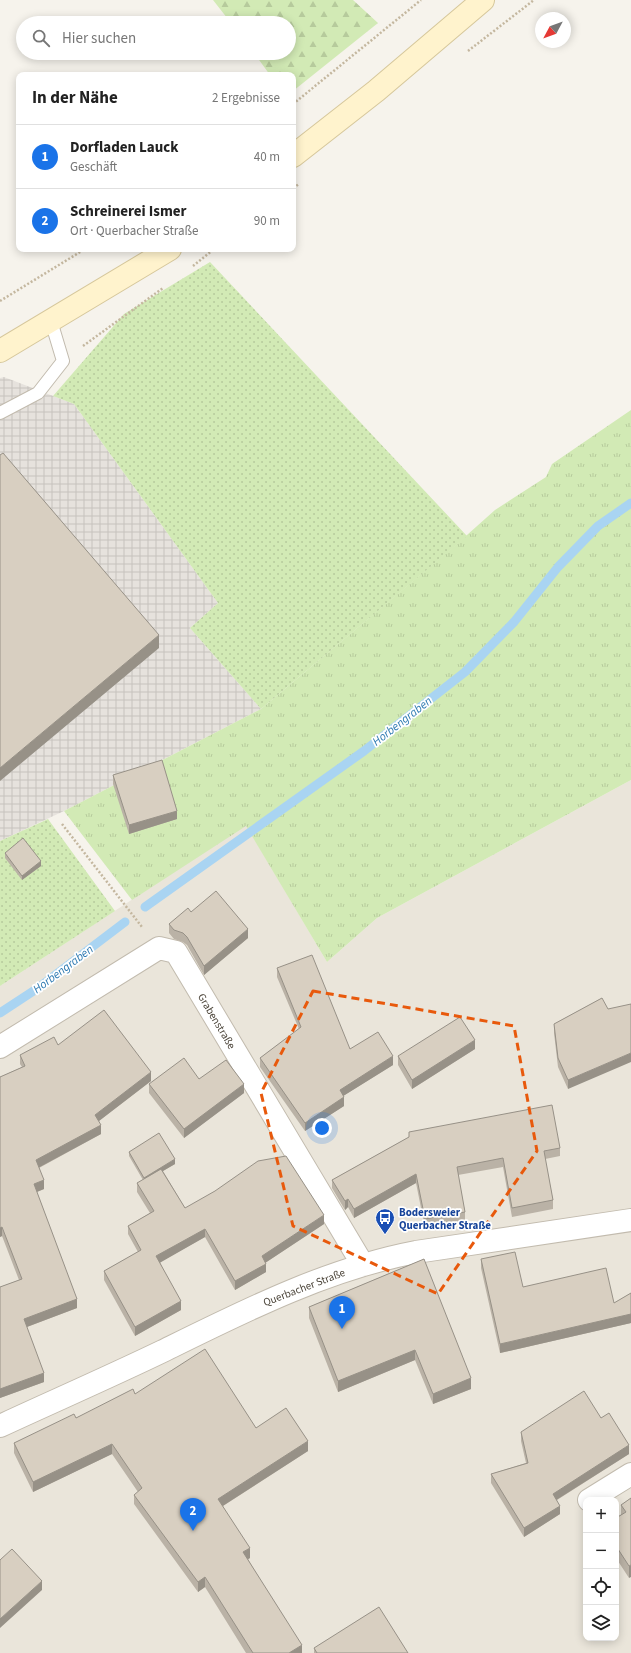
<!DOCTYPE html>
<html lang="de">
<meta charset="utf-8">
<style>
body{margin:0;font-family:"Source Sans 3",sans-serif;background:#f2f2f2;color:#222}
.controls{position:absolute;right:12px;bottom:12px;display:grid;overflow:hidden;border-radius:8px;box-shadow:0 2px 10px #0003}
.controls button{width:36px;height:36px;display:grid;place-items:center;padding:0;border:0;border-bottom:1px solid #e0e0e0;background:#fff;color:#222;font:20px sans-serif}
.compass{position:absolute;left:535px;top:12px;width:36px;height:36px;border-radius:50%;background:#fff;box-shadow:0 2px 10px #0003;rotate:229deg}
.you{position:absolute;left:322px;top:1128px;width:14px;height:14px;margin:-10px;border:3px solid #fff;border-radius:50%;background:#1a73e8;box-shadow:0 0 0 6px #1a73e833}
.badge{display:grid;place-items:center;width:26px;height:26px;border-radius:50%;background:#1a73e8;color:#fff;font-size:13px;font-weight:700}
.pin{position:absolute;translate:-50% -33px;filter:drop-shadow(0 1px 2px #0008)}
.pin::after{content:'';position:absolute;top:21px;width:14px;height:12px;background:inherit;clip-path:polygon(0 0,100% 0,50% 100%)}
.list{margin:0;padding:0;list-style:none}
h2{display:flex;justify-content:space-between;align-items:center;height:52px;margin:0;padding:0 16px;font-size:17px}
h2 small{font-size:13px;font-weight:400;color:#767676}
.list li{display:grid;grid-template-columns:26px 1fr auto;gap:12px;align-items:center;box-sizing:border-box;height:64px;padding:0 16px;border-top:1px solid #e0e0e0}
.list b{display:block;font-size:15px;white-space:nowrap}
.list p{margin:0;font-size:13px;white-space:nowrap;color:#767676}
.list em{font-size:13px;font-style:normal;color:#767676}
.icon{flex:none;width:22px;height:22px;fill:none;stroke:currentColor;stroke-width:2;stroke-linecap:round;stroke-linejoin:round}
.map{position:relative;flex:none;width:631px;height:1653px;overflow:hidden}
.search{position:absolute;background:#fff;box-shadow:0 2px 10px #0003;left:16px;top:16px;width:280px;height:44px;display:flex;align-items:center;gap:10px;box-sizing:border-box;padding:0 14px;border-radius:22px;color:#767676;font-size:15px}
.panel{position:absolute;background:#fff;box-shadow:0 2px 10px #0003;left:16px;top:72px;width:280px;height:180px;border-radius:8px}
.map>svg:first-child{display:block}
.residential{fill:#eae5da;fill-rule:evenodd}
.industrial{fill:url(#industrial-grid)}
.grass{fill:url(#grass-tufts)}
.forest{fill:url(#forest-firs)}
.park{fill:url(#park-dots)}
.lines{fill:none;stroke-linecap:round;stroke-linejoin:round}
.stream{stroke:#a9d4f2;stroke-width:9}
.service-casing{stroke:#c2bbae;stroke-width:14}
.minor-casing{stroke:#c2bbae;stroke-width:24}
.secondary-casing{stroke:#d6c79b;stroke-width:24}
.path{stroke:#c4b79f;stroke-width:2.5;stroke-dasharray:2 2;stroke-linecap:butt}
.service{stroke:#fff;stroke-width:12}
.minor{stroke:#fff;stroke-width:22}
.secondary{stroke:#fff3cd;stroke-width:22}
.wall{fill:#bab2a6}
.shaded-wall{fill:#979187}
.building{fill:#d8cfc1;stroke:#979187}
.marked{fill:none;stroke:#e8590c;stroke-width:3;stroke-dasharray:8 5;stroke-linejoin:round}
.labels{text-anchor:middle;stroke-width:3.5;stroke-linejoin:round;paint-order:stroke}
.street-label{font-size:11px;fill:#4b4439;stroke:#fff}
.transit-label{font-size:11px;font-weight:bold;fill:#164399;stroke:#fff;text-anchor:start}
.water-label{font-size:12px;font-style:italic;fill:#2e7ab2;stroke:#fff}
</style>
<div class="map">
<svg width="631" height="1653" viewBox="0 0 631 1653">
<defs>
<pattern id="industrial-grid" width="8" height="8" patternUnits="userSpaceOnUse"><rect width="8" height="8" fill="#e6e2dd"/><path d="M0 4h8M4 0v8" fill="none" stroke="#c7c3be"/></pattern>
<pattern id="grass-tufts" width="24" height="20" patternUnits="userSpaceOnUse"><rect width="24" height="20" fill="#d2eab5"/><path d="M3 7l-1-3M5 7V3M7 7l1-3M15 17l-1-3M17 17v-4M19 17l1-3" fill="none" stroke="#b6ca9c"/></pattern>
<pattern id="forest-firs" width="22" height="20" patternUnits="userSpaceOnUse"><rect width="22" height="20" fill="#d2eab5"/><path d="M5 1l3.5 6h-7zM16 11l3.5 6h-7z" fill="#b6ca9c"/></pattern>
<pattern id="park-dots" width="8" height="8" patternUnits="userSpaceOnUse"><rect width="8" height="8" fill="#d2eab5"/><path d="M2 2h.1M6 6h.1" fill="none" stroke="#b6ca9c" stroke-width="1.8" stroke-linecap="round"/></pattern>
</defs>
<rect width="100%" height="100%" fill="#f6f3ec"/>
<path class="residential" d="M 631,780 L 631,1653 L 0,1653 L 0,986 L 246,825 L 327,962 L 377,918 ZM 586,1500 L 616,1500 L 616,1638 L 586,1638 Z"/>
<path class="industrial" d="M 4,377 L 74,404 L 218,603 L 190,628 L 261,709 L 64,811 L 0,841 L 0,378 Z"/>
<path class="grass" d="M 631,410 L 631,780 L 377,918 L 327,962 L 246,826 L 132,900 L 64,811 L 261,709 L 458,543 L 495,510 L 546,477 L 552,464 Z"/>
<path class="forest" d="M 213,0 L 353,0 L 378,23 L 293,91 L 293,75 L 270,75 L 254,53 L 289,53 L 289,23 L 231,23 Z"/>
<path class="park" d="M 210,262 L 467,536 L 261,709 L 190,628 L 218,603 L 74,404 L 53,396 L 124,314 Z
M 48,819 L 115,911 L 0,986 L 0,841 Z"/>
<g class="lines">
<path class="stream" d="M 145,907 L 364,751 L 465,672 L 514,622 L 558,567 L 598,526 L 631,503
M 0,1013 L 38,988 L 125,922"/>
<g class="service-casing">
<path id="service" d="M 0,413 L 38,393 L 63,361 L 51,321"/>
</g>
<g class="minor-casing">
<path id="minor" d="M 0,1047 L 159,948 L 176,952 L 363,1265
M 0,1426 C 54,1401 109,1377 163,1351 C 244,1311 327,1269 416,1252 L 631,1220
M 589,1500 L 631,1474"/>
</g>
<g class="secondary-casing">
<path id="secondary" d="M 293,156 L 376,91 L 483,0
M 0,351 L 170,249"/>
</g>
<path class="path" d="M 468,51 L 534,0
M 293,104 L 421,0
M 293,188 L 299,184
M 193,266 L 214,249
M 0,301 L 85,249
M 83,346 L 163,288
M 62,824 L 142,927"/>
<use href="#service" class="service"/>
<use href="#minor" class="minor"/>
<use href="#secondary" class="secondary"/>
</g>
<path class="wall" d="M 113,775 L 177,819 L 129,834 L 113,784 Z
M 5,853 L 41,866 L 22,880 L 5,858 Z
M 191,912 L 248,938 L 204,975 L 187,945 L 183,942 L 174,939 L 169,933 L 169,924 Z
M 277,968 L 350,1049 L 393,1065 L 343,1096 L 344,1106 L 305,1131 L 260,1067 L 260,1058 L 299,1029 L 277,977 Z
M 602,998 L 568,1089 L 558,1067 L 554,1033 L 554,1024 Z
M 58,1045 L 151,1081 L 99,1121 L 101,1134 L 39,1168 L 44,1189 L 37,1192 L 77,1308 L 27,1327 L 44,1382 L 0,1398 L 0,1287 L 19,1280 L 2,1236 L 0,1237 L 0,1077 L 22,1067 L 20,1064 L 20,1055 Z
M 475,1049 L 412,1089 L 398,1065 L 398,1056 Z
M 199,1079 L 244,1093 L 184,1138 L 149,1093 L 149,1084 Z
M 409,1132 L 560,1148 L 560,1156 L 545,1159 L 553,1200 L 553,1209 L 512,1217 L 503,1167 L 458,1175 L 465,1212 L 465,1220 L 425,1228 L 416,1183 L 354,1218 L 348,1207 L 345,1210 L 332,1188 L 332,1180 L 409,1137 Z
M 129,1152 L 175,1164 L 163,1171 L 185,1208 L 324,1224 L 265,1263 L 266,1272 L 235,1290 L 205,1237 L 160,1262 L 181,1310 L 135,1336 L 104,1280 L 104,1271 L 138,1252 L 128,1234 L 128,1226 L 150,1213 L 137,1192 L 137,1183 L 143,1180 L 129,1156 Z
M 424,1259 L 471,1389 L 433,1404 L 415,1360 L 338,1392 L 309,1318 L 309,1307 Z
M 481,1259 L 523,1287 L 614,1303 L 631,1293 L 631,1323 L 500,1353 L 481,1268 Z
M 135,1394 L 256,1428 L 308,1451 L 223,1506 L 250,1558 L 248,1559 L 302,1653 L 246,1653 L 205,1587 L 198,1592 L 134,1504 L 134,1495 L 138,1492 L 112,1454 L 33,1492 L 14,1453 L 14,1443 Z
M 601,1418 L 629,1454 L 557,1500 L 560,1514 L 524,1537 L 491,1483 L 491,1474 L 526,1463 L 521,1441 L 521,1432 Z
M 631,1498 L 629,1578 L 616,1558 L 616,1518 L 621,1515 L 621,1505 Z
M 314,1648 L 408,1653 L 314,1653 Z"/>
<path class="shaded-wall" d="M 159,635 L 159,648 L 0,781 L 0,768 Z
M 177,811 L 177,819 L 129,834 L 129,825 Z
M 41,861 L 41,866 L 22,880 L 22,876 Z
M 248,929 L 248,938 L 204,975 L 204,966 Z
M 475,1040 L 475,1049 L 412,1089 L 412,1080 Z
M 631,1053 L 631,1062 L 568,1089 L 568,1080 Z
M 393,1056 L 393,1065 L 340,1098 L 340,1090 Z
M 151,1072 L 151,1081 L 95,1124 L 95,1115 Z
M 244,1084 L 244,1093 L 184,1138 L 184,1129 Z
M 344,1097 L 344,1106 L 305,1131 L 305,1123 Z
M 101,1125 L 101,1134 L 36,1169 L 36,1160 Z
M 175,1159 L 175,1164 L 144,1182 L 144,1178 Z
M 416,1174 L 416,1183 L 354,1218 L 354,1209 Z
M 44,1180 L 44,1189 L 34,1193 L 34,1184 Z
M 348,1199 L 348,1207 L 345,1210 L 345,1201 Z
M 324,1215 L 324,1224 L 262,1265 L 262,1256 Z
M 2,1227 L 2,1236 L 0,1237 L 0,1228 Z
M 205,1229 L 205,1237 L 156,1265 L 156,1256 Z
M 266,1264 L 266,1272 L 235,1290 L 235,1281 Z
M 77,1299 L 77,1308 L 24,1328 L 24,1319 Z
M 181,1301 L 181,1310 L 135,1336 L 135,1327 Z
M 631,1314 L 631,1323 L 500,1353 L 500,1344 Z
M 415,1350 L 415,1360 L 338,1392 L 338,1381 Z
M 44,1373 L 44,1382 L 0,1398 L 0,1389 Z
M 471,1378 L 471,1389 L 433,1404 L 433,1394 Z
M 308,1441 L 308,1451 L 218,1509 L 218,1499 Z
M 112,1444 L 112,1454 L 33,1492 L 33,1482 Z
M 629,1445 L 629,1454 L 553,1502 L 553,1494 Z
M 560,1506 L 560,1514 L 524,1537 L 524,1528 Z
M 250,1548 L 250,1558 L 243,1562 L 243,1552 Z
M 631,1565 L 631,1577 L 629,1578 L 629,1566 Z
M 205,1577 L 205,1587 L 198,1592 L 198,1582 Z
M 42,1581 L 42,1590 L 0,1628 L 0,1619 Z
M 302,1645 L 302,1653 L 289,1653 Z"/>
<path class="building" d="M 3,453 L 159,635 L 0,768 L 0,455 Z
M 162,760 L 177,811 L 129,825 L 113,775 Z
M 23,838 L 41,861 L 22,876 L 5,853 Z
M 216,891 L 248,929 L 204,966 L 187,937 L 183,933 L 174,930 L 169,924 L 188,908 L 191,912 Z
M 312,955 L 350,1049 L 378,1032 L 393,1056 L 340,1090 L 344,1097 L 305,1123 L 260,1058 L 301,1027 L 277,968 Z
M 602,998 L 608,1009 L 631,1004 L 631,1053 L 568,1080 L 558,1058 L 554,1024 Z
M 104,1010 L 151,1072 L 95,1115 L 101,1125 L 36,1160 L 44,1180 L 34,1184 L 77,1299 L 24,1319 L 44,1373 L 0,1389 L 0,1287 L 22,1279 L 2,1227 L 0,1228 L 0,1077 L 25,1066 L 20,1055 L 54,1037 L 58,1045 Z
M 460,1017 L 475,1040 L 412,1080 L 398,1056 Z
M 184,1058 L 199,1079 L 226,1060 L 244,1084 L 184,1129 L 149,1084 Z
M 552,1105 L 560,1148 L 544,1151 L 553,1200 L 512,1208 L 503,1158 L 457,1167 L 465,1212 L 425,1219 L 416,1174 L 354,1209 L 348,1199 L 345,1201 L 332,1180 L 409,1137 L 409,1132 Z
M 159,1133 L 175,1159 L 144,1178 L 129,1152 Z
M 286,1156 L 324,1215 L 262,1256 L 266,1264 L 235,1281 L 205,1229 L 156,1256 L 181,1301 L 135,1327 L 104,1271 L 141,1250 L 128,1226 L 154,1211 L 137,1183 L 161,1169 L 185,1208 L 215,1191 L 258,1161 Z
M 515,1252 L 523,1287 L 606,1268 L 614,1303 L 631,1293 L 631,1314 L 500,1344 L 481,1259 Z
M 424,1259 L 471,1378 L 433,1394 L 415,1350 L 338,1381 L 309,1307 Z
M 205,1349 L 256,1428 L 286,1408 L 308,1441 L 218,1499 L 250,1548 L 243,1552 L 302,1645 L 289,1653 L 253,1653 L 205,1577 L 198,1582 L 134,1495 L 142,1488 L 112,1444 L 33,1482 L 14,1443 L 74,1414 L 76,1418 L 133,1389 L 135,1394 Z
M 584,1391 L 601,1418 L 609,1413 L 629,1445 L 553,1494 L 560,1506 L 524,1528 L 491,1474 L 528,1463 L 521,1432 Z
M 631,1498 L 631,1565 L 629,1566 L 616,1546 L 616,1518 L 626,1512 L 621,1505 Z
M 12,1549 L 42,1581 L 0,1619 L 0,1560 Z
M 379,1607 L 408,1653 L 317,1653 L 314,1648 Z"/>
<path class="marked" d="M 313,991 L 514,1026 L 537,1151 L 438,1294 L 293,1226 L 261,1093 Z"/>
<defs>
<g id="bus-pin" transform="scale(1)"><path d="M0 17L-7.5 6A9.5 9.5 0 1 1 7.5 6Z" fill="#1a4fb4" stroke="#fff"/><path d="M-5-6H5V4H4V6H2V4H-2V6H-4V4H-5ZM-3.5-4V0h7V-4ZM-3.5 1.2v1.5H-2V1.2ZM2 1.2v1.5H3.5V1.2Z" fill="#fff"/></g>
</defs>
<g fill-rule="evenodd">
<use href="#bus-pin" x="385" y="1218"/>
</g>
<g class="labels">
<g class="street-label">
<text transform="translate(217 1021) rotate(59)" y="4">Grabenstraße</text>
<text transform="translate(304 1287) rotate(-21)" y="4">Querbacher Straße</text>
</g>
<g class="transit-label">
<text x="399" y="1216">Bodersweier<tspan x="399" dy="13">Querbacher Straße</tspan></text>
</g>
<g class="water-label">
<text transform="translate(402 721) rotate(-38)" y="4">Horbengraben</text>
<text transform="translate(63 969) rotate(-37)" y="4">Horbengraben</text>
</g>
</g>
</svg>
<div class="controls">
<button>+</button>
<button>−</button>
<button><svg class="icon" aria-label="locate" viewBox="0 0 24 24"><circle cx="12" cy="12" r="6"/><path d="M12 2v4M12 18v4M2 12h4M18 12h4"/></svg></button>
<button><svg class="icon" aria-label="layers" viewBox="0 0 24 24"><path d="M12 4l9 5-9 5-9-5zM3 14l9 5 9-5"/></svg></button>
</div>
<svg class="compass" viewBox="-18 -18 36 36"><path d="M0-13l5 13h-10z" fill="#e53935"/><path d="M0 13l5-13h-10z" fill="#767676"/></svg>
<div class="you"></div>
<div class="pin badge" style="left:342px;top:1329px">1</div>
<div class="pin badge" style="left:193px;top:1531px">2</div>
<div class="search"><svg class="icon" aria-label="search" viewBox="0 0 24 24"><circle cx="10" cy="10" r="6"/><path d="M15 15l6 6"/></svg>Hier suchen</div>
<section class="panel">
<h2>In der Nähe<small>2 Ergebnisse</small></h2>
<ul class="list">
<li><span class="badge">1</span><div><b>Dorfladen Lauck</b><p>Geschäft</p></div><em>40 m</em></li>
<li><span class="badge">2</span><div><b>Schreinerei Ismer</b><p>Ort · Querbacher Straße</p></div><em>90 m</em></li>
</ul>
</section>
</div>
